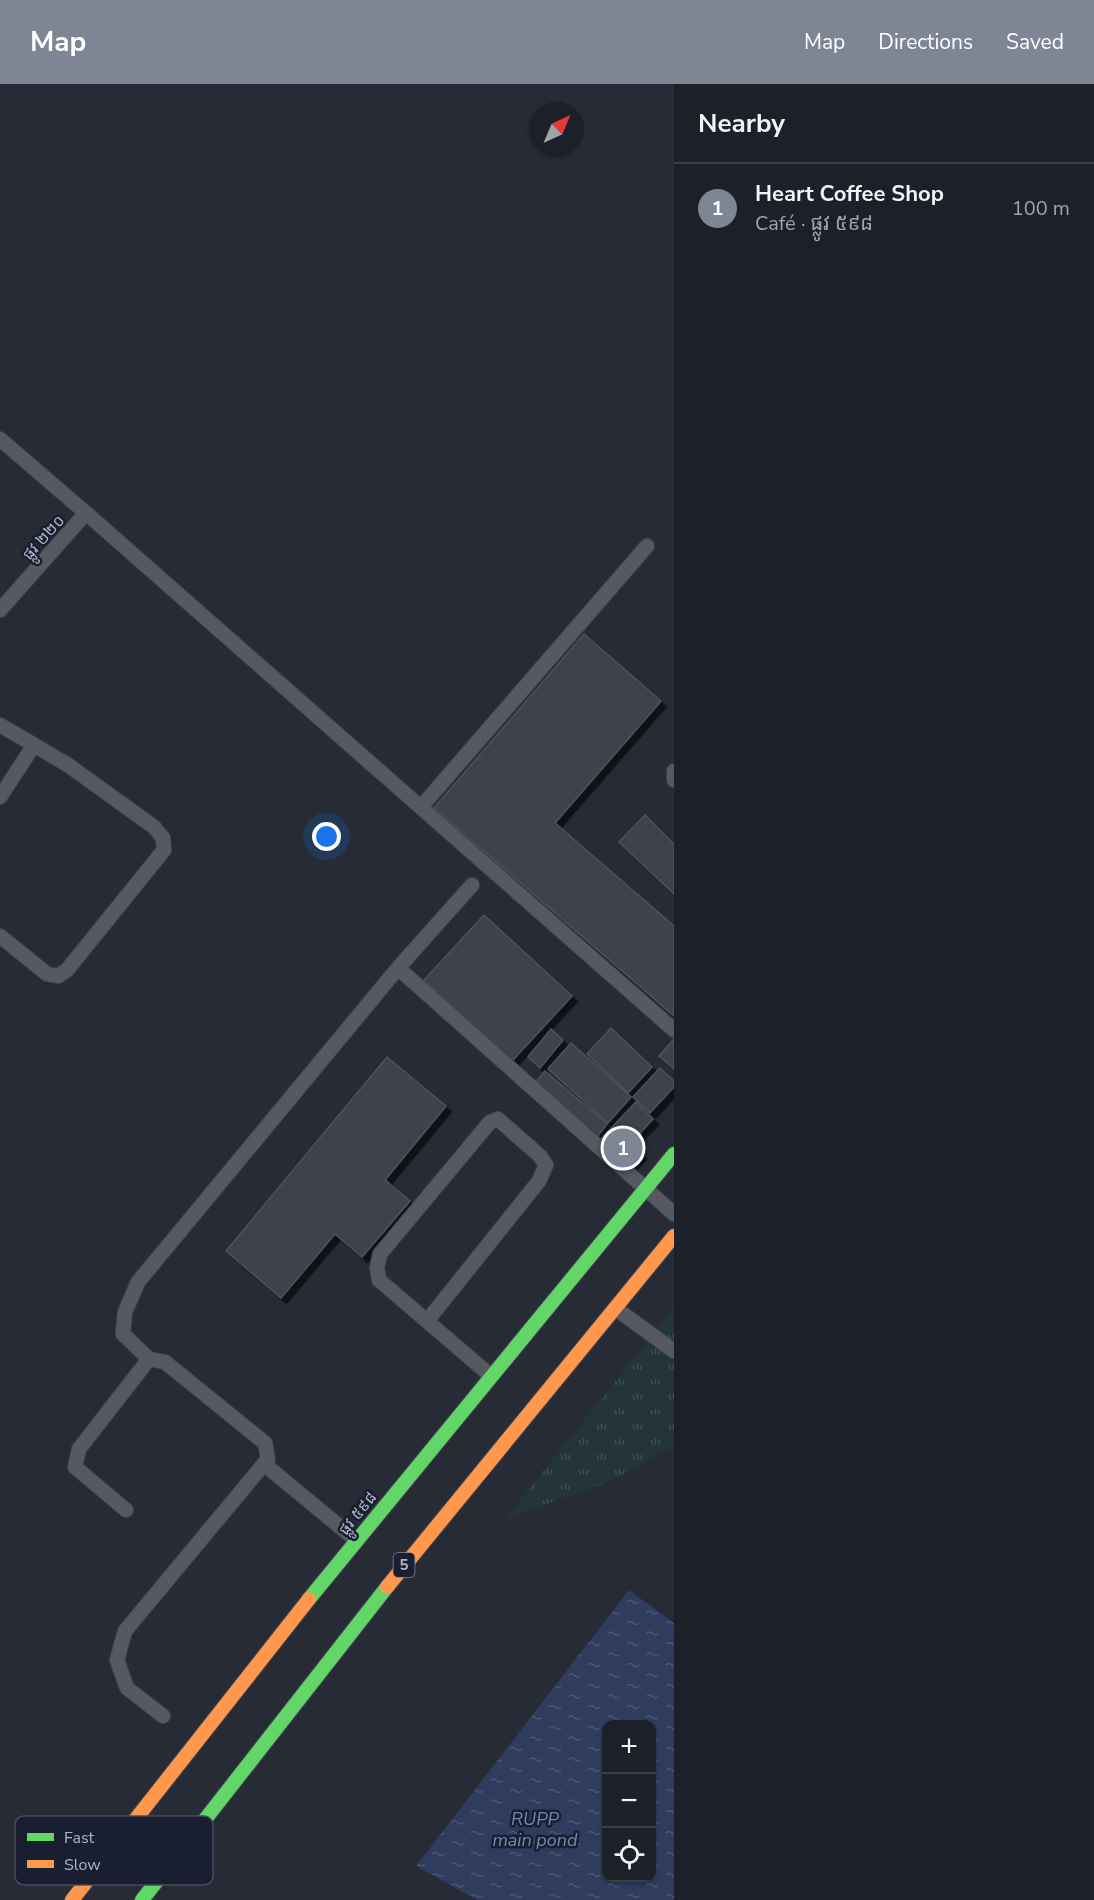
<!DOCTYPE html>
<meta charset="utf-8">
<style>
body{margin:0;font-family:"Nunito Sans","Noto Sans Khmer",sans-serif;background:#292d34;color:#f1f3f6}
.controls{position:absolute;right:18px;bottom:18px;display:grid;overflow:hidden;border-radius:12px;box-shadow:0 2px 4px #0004}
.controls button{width:54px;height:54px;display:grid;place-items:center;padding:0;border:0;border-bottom:2px solid #3a3e45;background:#1c2028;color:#f1f3f6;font:30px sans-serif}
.compass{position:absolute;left:530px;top:18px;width:54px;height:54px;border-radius:50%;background:#1c2028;box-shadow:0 2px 4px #0004;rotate:44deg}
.you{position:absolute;left:327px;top:753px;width:21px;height:21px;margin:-15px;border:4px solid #fff;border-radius:50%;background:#1a73e8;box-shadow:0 0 0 9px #1a73e833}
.badge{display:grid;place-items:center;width:39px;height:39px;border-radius:50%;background:#7e8594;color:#fff;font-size:20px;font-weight:700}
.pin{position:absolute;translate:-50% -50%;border:3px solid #fff;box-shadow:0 2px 6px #0006}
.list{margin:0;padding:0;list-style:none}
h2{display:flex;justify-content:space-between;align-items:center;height:78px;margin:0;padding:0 24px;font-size:26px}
h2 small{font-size:20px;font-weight:400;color:#a0a3a8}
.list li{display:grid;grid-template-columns:39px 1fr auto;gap:18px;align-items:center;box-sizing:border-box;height:90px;padding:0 24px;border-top:2px solid #3a3e45}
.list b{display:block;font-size:22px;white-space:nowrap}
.list p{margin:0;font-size:20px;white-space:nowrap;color:#a0a3a8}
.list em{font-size:20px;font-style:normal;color:#a0a3a8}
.icon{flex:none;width:33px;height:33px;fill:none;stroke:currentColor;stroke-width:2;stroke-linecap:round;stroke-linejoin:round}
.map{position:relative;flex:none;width:674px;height:1816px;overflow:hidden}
header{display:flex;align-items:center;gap:36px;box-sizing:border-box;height:84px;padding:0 30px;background:#7e8594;color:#fff}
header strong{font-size:28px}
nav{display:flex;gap:33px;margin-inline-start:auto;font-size:21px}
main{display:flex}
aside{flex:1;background:#1c2028}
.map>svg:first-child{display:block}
.grass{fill:url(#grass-tufts)}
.water{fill:url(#water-ripples);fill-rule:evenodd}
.building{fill:#3d424b;stroke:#4d525d;stroke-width:1.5;filter:url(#shadow)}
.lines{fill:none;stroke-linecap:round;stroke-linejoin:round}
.lane-casing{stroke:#42464e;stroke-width:16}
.fast-casing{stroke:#434852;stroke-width:16}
.slow-casing{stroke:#434852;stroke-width:16}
.lane{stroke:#565962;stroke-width:14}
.fast{stroke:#63d668;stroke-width:14}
.slow{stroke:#ff974d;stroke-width:14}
.labels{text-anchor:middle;stroke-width:5;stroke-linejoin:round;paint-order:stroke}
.shield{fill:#191f30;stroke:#81889a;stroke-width:1.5}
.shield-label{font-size:15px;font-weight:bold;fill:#aeb5c7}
.street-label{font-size:16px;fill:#aeb5c7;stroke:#191f30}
.water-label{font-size:18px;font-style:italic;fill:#7486b2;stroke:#191f30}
.key{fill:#191f30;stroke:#464c5d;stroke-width:1.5}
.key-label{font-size:16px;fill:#aeb5c7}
</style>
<header>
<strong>Map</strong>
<nav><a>Map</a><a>Directions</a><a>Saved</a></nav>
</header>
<main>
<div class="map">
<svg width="674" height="1816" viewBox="0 0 674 1816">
<defs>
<pattern id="grass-tufts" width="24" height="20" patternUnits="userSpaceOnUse" patternTransform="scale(1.5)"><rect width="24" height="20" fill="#23343b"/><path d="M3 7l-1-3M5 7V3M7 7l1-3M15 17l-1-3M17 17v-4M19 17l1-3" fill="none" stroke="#404f56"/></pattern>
<pattern id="water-ripples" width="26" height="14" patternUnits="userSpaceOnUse" patternTransform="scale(1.5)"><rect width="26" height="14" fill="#2f3c5d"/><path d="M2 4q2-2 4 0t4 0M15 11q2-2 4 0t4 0" fill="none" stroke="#4b5673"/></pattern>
<filter id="shadow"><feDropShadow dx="5.5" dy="5.5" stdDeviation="0" flood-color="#0009"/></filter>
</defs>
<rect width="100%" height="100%" fill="#262b35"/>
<path class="grass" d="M 674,1224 L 674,1362 L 609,1398 L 505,1435 Z"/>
<path class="water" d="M 629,1506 L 674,1539 L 674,1816 L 477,1816 L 416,1782 ZM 606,1640 L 652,1640 L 652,1794 L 606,1794 Z"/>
<path class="building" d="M 584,550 L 661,617 L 555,739 L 674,842 L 674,932 L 434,724 Z
M 645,731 L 674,760 L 674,810 L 619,758 Z
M 484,831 L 572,912 L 512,977 L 424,896 Z
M 611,944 L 652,983 L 628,1009 L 587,970 Z
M 551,945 L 563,956 L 540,984 L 528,973 Z
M 674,955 L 674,985 L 659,972 Z
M 571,959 L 631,1013 L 608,1039 L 548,985 Z
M 387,973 L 446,1022 L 385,1096 L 410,1117 L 362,1173 L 335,1150 L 281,1214 L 226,1167 Z
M 660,984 L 674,997 L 674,1003 L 650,1029 L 633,1013 Z
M 545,987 L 607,1040 L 597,1053 L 534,1000 Z
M 636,1018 L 653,1035 L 630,1060 L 641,1070 L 629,1083 L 600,1056 Z"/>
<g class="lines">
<g class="lane-casing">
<path id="lane" d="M 0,355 L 86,429 L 674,946
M 0,526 L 86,429
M 0,641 L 68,681 L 154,743 L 163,754 L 164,766 L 67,886 L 58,892 L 47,890 L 0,852
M 674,687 L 674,696
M 0,713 L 34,661
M 421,723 L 647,462
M 398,884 L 674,1130
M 615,1224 L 674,1267
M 427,1237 L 539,1097 L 546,1081 L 540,1072 L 498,1035 L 490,1038 L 380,1170 L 377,1184 L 379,1196 L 491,1292
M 149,1275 L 123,1250 L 125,1228 L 138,1198 L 398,884 L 472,801
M 264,1380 L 356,1456
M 126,1426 L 75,1383 L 79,1365 L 149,1275 L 165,1278 L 265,1359 L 268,1375 L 125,1547 L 117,1576 L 127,1604 L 163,1632"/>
</g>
<g class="fast-casing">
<path id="fast" d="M 309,1515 L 674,1070
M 142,1816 L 387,1503"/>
</g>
<g class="slow-casing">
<path id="slow" d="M 387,1503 L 674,1152
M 72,1816 L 309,1515"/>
</g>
<use href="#lane" class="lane"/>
<use href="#fast" class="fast"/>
<use href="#slow" class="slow"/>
</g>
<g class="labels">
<rect class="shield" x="393.5" y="1469" width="21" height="24" rx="4.5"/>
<g class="shield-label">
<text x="404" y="1486">5</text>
</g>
<g class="street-label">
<text transform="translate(43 453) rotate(-48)" y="6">ផ្លូវ ២២០</text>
<text transform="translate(357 1429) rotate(-51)" y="6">ផ្លូវ ៥៩៨</text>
</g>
<g class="water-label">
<text x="535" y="1741">RUPP<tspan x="535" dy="21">main pond</tspan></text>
</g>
</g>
<rect x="15" y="1732" width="198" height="69" rx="9" class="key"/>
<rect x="27" y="1749" width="27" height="8" fill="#63d668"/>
<rect x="27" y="1776" width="27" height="8" fill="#ff974d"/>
<g class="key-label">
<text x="64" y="1759">Fast</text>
<text x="64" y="1786">Slow</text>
</g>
</svg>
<div class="controls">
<button>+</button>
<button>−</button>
<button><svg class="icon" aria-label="locate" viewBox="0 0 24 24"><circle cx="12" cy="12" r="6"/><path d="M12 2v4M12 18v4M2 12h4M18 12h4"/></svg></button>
</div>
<svg class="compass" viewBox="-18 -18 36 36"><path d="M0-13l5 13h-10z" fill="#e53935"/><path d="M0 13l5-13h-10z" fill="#a0a3a8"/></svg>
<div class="you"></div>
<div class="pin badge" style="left:623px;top:1064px">1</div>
</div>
<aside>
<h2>Nearby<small></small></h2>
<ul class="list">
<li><span class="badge">1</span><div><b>Heart Coffee Shop</b><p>Café · ផ្លូវ ៥៩៨</p></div><em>100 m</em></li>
</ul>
</aside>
</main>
